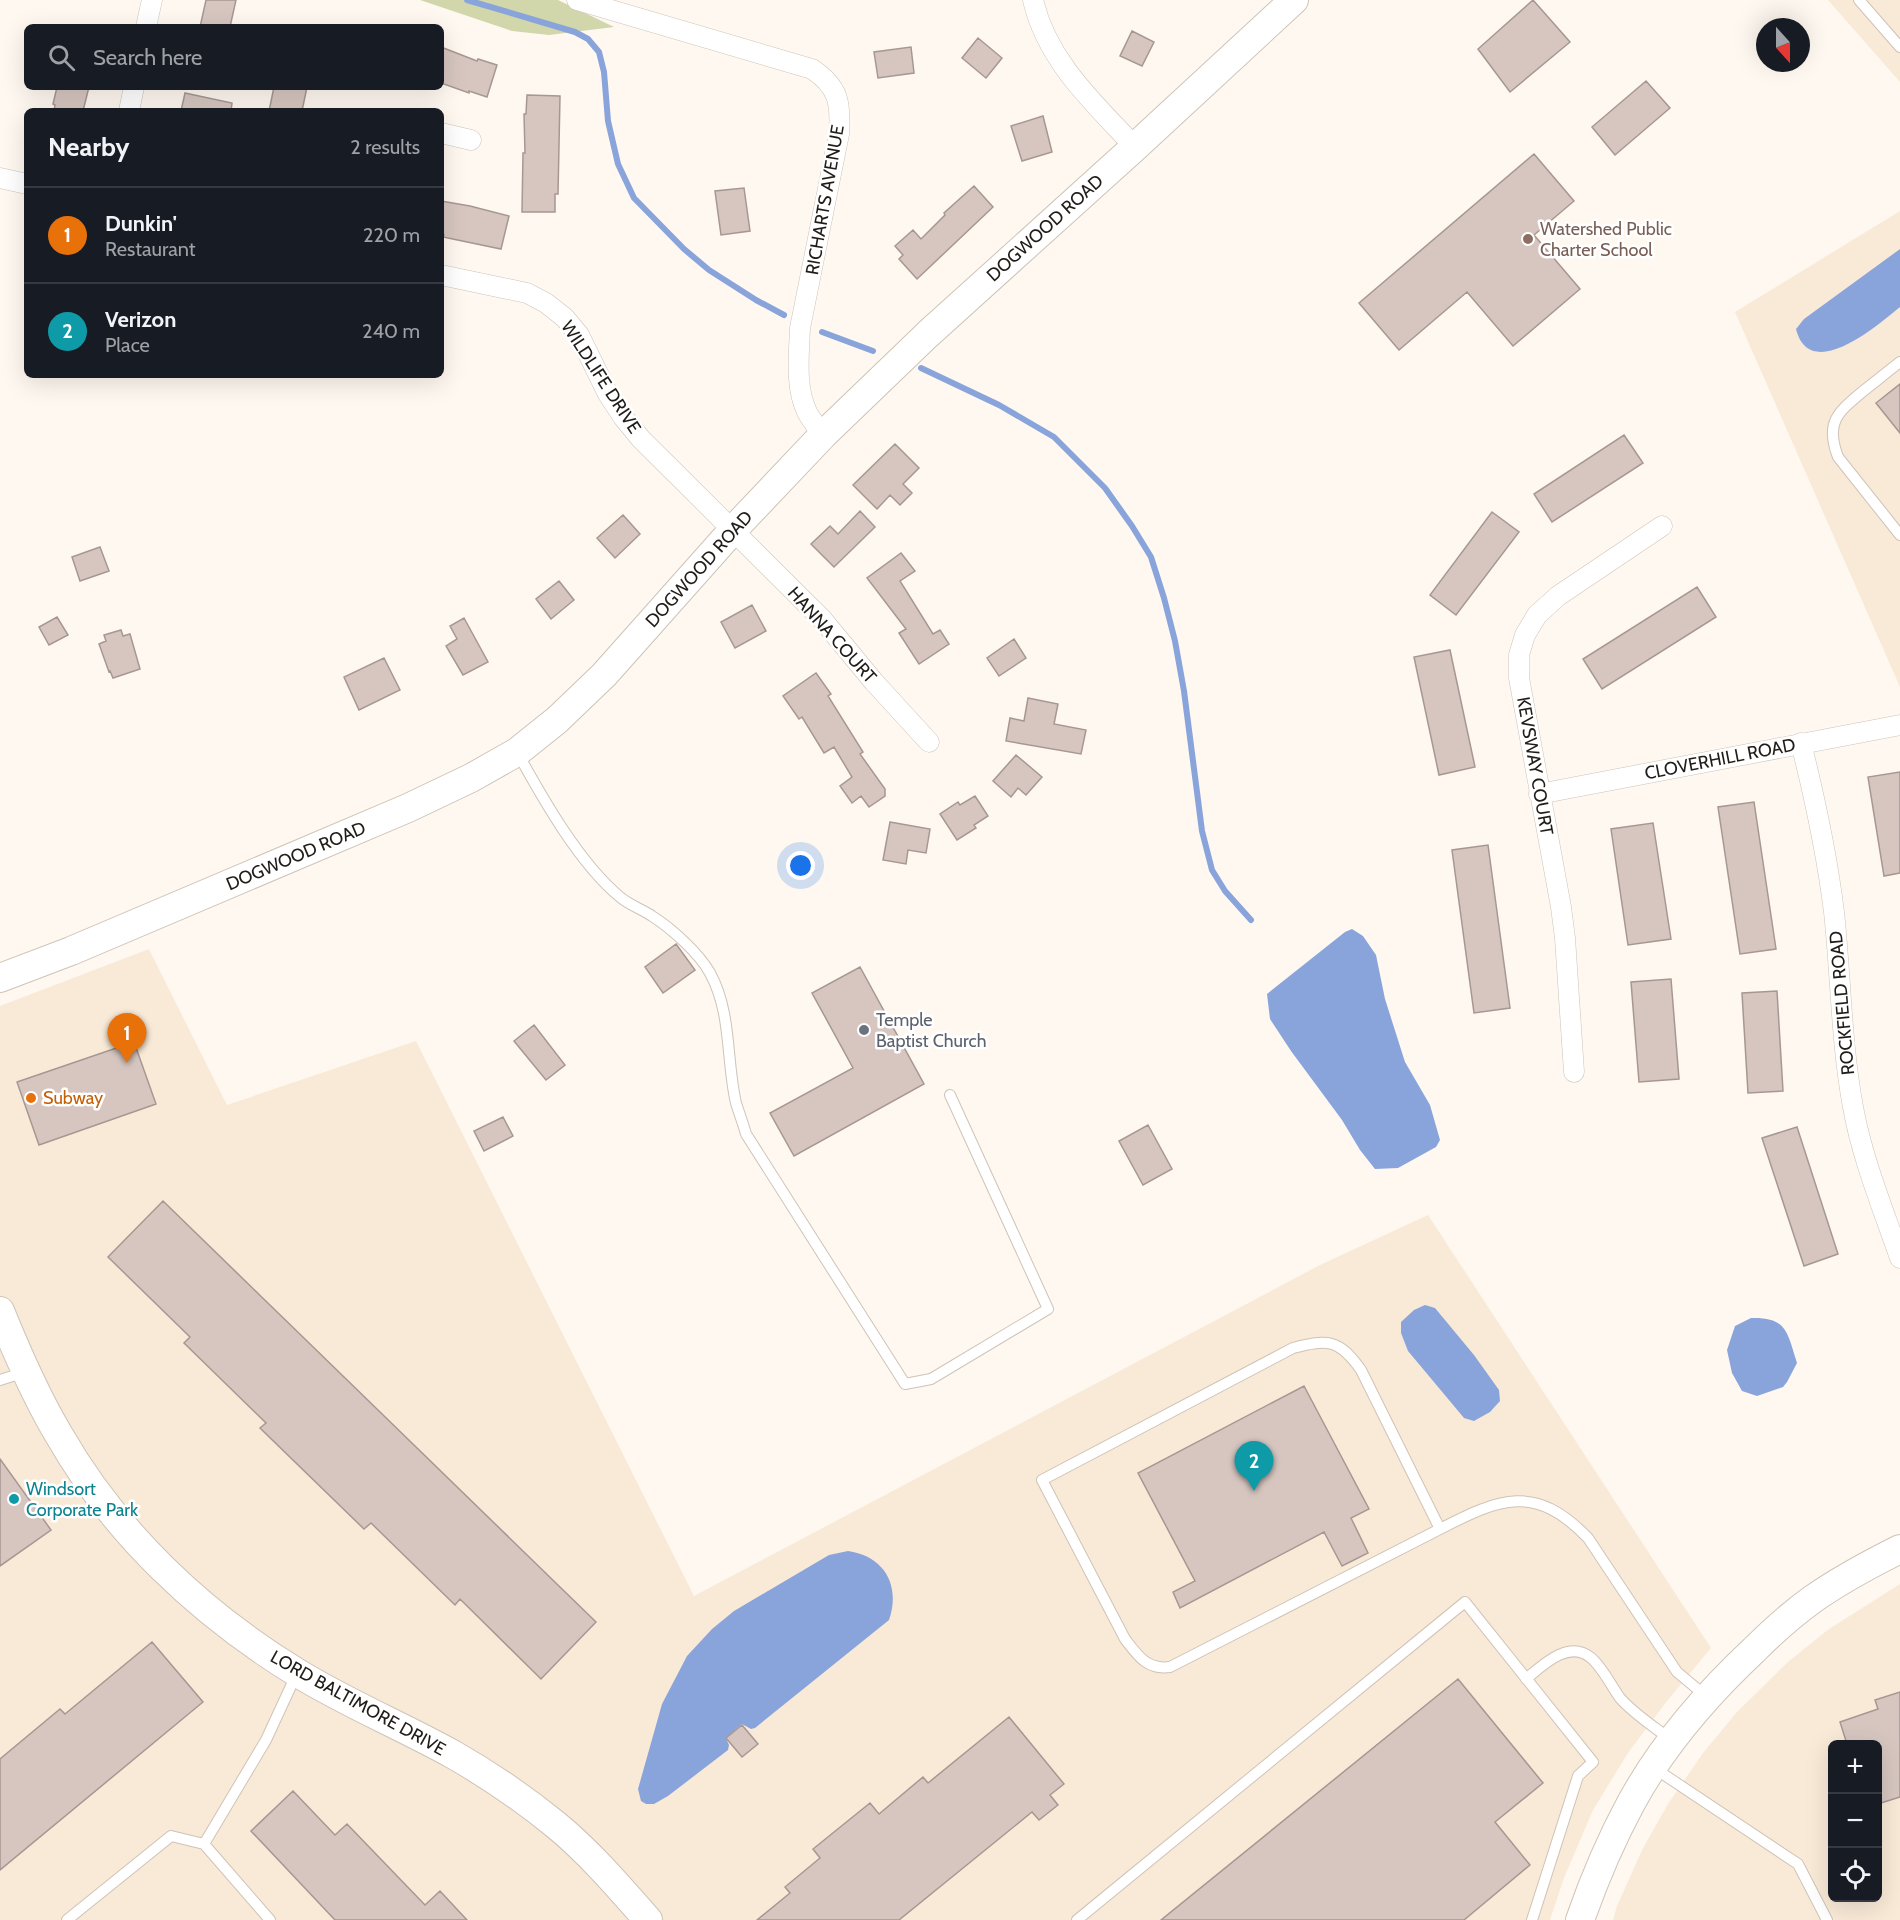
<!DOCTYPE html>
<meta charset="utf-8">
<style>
body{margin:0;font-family:Cabin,sans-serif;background:#242831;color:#f1f3f6}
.controls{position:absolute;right:18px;bottom:18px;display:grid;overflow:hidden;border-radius:9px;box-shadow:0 6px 24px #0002}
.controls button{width:54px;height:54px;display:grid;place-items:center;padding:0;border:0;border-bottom:2px solid #363941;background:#171b24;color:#f1f3f6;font:30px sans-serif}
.compass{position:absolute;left:1756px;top:18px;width:54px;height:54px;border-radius:50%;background:#171b24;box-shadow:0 6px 24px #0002;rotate:159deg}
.you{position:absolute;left:801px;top:866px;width:21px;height:21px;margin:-15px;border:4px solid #fff;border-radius:50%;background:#1a73e8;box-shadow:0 0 0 9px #1a73e833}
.badge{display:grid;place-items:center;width:39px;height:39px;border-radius:50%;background:#b6aa98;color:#fff;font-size:20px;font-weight:700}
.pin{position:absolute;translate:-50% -50px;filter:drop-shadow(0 2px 3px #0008)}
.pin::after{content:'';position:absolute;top:32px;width:21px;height:18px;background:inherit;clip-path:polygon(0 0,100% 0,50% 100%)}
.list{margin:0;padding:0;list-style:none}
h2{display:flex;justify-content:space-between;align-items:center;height:78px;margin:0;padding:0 24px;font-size:26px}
h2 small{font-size:20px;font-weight:400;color:#9ea1a6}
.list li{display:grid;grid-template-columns:39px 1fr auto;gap:18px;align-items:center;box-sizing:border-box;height:96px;padding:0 24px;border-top:2px solid #363941}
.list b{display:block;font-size:22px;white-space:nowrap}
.list p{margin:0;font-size:20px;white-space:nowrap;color:#9ea1a6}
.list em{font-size:20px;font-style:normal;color:#9ea1a6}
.icon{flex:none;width:33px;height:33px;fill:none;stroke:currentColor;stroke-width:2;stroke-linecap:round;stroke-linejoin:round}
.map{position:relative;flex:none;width:1900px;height:1920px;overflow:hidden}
.search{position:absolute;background:#171b24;box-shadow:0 6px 24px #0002;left:24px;top:24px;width:420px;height:66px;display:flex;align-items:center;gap:15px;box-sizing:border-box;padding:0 21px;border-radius:9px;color:#9ea1a6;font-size:22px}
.panel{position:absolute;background:#171b24;box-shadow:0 6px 24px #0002;left:24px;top:108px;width:420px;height:270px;border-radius:9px}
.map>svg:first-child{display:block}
.built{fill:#f9ead7;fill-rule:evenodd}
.green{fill:#d2d6ab}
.water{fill:#89a4db}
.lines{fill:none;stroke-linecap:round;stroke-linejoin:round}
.stream{stroke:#89a4db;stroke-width:6}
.building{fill:#d7c6c0;stroke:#a79792;stroke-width:1.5}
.lane-casing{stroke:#cec3b7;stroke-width:12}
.street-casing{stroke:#cec3b7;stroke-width:21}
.secondary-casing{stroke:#cec3b7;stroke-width:30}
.lane{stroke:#fff;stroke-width:10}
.street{stroke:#fff;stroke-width:20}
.secondary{stroke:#fff;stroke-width:28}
.education-dot{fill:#8d6e63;stroke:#fff;stroke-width:2}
.worship-dot{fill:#6b7280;stroke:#fff;stroke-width:2}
.food-dot{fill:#e8710a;stroke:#fff;stroke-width:2}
.culture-dot{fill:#0f9aa8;stroke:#fff;stroke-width:2}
.labels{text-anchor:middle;stroke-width:5;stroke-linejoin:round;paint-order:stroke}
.street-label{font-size:18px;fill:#201c18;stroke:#fff}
.education-label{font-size:18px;fill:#785e54;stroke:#fff;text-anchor:start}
.worship-label{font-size:18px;fill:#5b616d;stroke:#fff;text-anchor:start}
.food-label{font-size:18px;fill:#c56008;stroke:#fff;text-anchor:start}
.culture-label{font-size:18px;fill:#0d838f;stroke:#fff;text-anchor:start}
</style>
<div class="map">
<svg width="1900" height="1920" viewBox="0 0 1900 1920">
<rect width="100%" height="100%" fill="#fef8f0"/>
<path class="built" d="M 1828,0 L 1900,0 L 1900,82 Z
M 1900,211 L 1900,687 L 1735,312 Z
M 149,949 L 227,1105 L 416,1041 L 694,1596 L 1320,1265 L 1428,1215 L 1711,1648 L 1667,1701 L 1628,1753 L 1593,1810 L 1564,1878 L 1550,1920 L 0,1920 L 0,1006 Z
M 1900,1584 L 1900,1920 L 1613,1920 L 1617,1906 L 1643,1848 L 1668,1804 L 1703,1753 L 1737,1712 L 1789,1661 L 1829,1629 ZM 1832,1744 L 1878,1744 L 1878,1898 L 1832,1898 Z"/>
<path class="green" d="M 420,0 L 558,0 L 614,27 L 549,35 L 512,31 Z"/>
<path class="water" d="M 1900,249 L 1900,307 C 1878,325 1810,384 1796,329 L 1804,319 Z
M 1352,929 L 1363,936 L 1376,955 L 1385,999 L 1405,1062 L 1430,1105 L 1440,1140 L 1436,1147 L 1398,1168 L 1375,1169 L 1360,1150 L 1342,1120 L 1291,1051 L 1270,1019 L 1267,994 L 1345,932 Z
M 1425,1305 L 1435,1308 L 1474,1355 L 1499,1390 L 1500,1401 L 1490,1412 L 1474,1421 L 1464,1418 L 1408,1351 L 1401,1333 L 1401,1322 L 1414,1310 Z
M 1751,1318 C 1787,1317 1787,1332 1797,1363 L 1787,1382 L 1783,1387 L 1757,1396 L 1742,1391 L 1732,1373 L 1727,1350 L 1735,1326 Z
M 848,1551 C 884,1556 901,1585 889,1620 L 755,1728 L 751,1729 L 742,1724 L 726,1738 L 729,1745 L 728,1750 L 668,1796 L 654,1804 L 646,1804 L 641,1801 L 638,1789 L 662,1704 L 687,1656 L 712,1629 L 734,1611 L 829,1555 Z"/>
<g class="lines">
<path class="stream" d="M 467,0 L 575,32 L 588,39 L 599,52 L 604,72 L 608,121 L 618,164 L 634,198 L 684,249 L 709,270 L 756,300 L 784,315
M 822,332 L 873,351
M 921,368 L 999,405 L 1054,437 L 1105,488 L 1132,526 L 1151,557 L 1164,598 L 1175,641 L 1184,691 L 1202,831 L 1212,870 L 1225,891 L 1251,920"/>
</g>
<path class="building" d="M 206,0 L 236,0 L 230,27 L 200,27 Z
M 1533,0 L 1570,42 L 1510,92 L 1478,49 Z
M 1132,31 L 1154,42 L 1142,66 L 1120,56 Z
M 978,38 L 1002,58 L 986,78 L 962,58 Z
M 441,47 L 477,61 L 478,59 L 497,65 L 487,97 L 469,91 L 469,93 L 441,83 Z
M 911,47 L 914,73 L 878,78 L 874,52 Z
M 1646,81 L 1670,108 L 1615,155 L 1592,127 Z
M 57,87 L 89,87 L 83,111 L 54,111 L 55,105 L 53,104 Z
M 274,87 L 307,87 L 302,111 L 269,111 Z
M 185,93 L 232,103 L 231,111 L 181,111 Z
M 527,95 L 560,96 L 558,194 L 555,194 L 555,212 L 522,212 L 523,153 L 525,153 L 524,114 L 526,114 Z
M 1043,116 L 1052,152 L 1022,161 L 1011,126 Z
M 1534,154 L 1574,201 L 1534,235 L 1580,289 L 1513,346 L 1467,292 L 1399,350 L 1359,303 Z
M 974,186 L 993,207 L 917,279 L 899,259 L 903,255 L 895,246 L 913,230 L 921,239 L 945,215 L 944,213 Z
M 744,188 L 750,231 L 721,235 L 715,191 Z
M 441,201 L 470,206 L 509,216 L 501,249 L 443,237 L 444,235 L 441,234 Z
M 1900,384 L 1900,433 L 1876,403 Z
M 1624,435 L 1643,463 L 1552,522 L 1534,494 Z
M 895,444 L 919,468 L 903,484 L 912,493 L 900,505 L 890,495 L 877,509 L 853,485 Z
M 860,511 L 875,527 L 834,567 L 811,544 L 830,526 L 838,534 Z
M 1492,512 L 1519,532 L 1456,615 L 1430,595 Z
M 623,515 L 640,534 L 615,558 L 597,538 Z
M 100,547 L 109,571 L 80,581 L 72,557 Z
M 901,553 L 915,571 L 900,581 L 933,634 L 940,630 L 949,644 L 919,664 L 899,633 L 906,629 L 867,578 Z
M 559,581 L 574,600 L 551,619 L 536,599 Z
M 1697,587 L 1716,617 L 1602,689 L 1583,659 Z
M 752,605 L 766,631 L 735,648 L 721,622 Z
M 57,617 L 68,635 L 49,645 L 39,627 Z
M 464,618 L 488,662 L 463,675 L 446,646 L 457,639 L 450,626 Z
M 121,630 L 123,636 L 130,634 L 140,669 L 113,678 L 110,671 L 109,672 L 99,644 L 106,641 L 104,635 Z
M 1014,639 L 1026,658 L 999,676 L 987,658 Z
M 1450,650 L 1475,767 L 1439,775 L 1414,657 Z
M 384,658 L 400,690 L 359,710 L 344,677 Z
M 816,673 L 831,694 L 828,696 L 863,752 L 860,754 L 885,789 L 885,796 L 869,807 L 861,796 L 852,803 L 840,786 L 852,777 L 834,747 L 824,753 L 802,717 L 799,719 L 783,696 Z
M 1028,698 L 1058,704 L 1054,724 L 1086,730 L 1081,754 L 1006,741 L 1010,718 L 1024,721 Z
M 1016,755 L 1042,777 L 1026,795 L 1018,788 L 1011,797 L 993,781 Z
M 1900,772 L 1900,873 L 1884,876 L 1868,777 Z
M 975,796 L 988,816 L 974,825 L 976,828 L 957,840 L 940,814 L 958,802 L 960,805 Z
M 1754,802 L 1776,949 L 1740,954 L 1718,807 Z
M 890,822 L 930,829 L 926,853 L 908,850 L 906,864 L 883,860 Z
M 1653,823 L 1671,939 L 1628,945 L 1611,829 Z
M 1488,845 L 1510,1008 L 1474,1013 L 1452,850 Z
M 676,944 L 695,970 L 663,993 L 645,967 Z
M 860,967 L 924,1084 L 794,1156 L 770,1113 L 853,1068 L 812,993 Z
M 1671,979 L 1679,1079 L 1639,1082 L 1631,982 Z
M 1777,991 L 1783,1091 L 1748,1093 L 1742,993 Z
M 534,1025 L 565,1065 L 546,1080 L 514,1041 Z
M 134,1042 L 156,1104 L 39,1145 L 17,1082 Z
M 503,1117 L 513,1136 L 484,1151 L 474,1131 Z
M 1148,1125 L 1172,1169 L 1143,1185 L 1119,1141 Z
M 1797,1127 L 1838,1254 L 1804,1266 L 1762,1138 Z
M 163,1201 L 596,1622 L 541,1679 L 460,1599 L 455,1605 L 371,1523 L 364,1529 L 260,1428 L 266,1423 L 184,1343 L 190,1337 L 108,1257 Z
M 1304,1386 L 1369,1509 L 1351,1518 L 1368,1553 L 1342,1566 L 1324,1532 L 1180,1608 L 1173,1592 L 1195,1581 L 1138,1473 Z
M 0,1459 L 51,1530 L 0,1566 Z
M 152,1642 L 203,1702 L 0,1870 L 0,1759 L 60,1709 L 65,1714 Z
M 1458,1679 L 1543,1783 L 1495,1822 L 1530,1865 L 1464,1920 L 1161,1920 Z
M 1900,1692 L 1900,1797 L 1878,1804 L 1878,1744 L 1847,1744 L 1840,1722 L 1878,1709 L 1875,1700 Z
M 1009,1717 L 1064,1784 L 1050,1795 L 1058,1805 L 1039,1820 L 1032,1812 L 899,1920 L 757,1920 L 790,1893 L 785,1887 L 820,1858 L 813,1849 L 870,1803 L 879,1814 L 923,1777 L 928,1783 Z
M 742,1725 L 758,1744 L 742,1757 L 726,1738 Z
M 293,1791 L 335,1835 L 347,1824 L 425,1905 L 440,1891 L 467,1920 L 335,1920 L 251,1831 Z"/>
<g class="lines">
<g class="lane-casing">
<path id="lane" d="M 1859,0 L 1900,47
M 1900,362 C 1887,372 1875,382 1862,392 C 1837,413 1825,423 1838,457 L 1900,535
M 517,752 C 543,799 579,863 620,897 C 629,905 642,909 652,916 C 671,928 699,953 710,973 C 732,1013 726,1060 736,1103 C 739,1113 743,1123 746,1134 L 905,1384 L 931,1379 L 1048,1309 L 950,1095
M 0,1380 L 25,1372
M 1440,1529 L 1170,1667 C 1147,1670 1138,1656 1125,1639 L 1042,1480 L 1293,1348 C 1328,1339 1339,1339 1361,1370 L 1440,1529 C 1500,1498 1535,1483 1588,1538 L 1677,1672 L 1707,1697
M 1526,1679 C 1543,1665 1568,1640 1590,1657 C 1602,1666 1611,1686 1620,1698 C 1634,1714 1653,1726 1670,1739
M 1654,1768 L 1798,1864 L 1827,1920
M 204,1844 L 266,1740 L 297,1673
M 67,1920 L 171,1836 L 204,1844 L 270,1920
M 1077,1920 L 1465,1602 L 1593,1762 L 1578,1776 L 1532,1920"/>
</g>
<g class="street-casing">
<path id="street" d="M 577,0 L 812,69 C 839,87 841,103 839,134 L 800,328 C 799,355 795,387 807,412 C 811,420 818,428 823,435
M 1033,0 C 1047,61 1094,103 1135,147
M 146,27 L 152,0
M 129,111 L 134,87
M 441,133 L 471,140
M 0,178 L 27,184
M 441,275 L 527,293 L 546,303 L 565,318 L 579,335 L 608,394 L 623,417 L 641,439 L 822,619 L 874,682 L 929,742
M 1801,743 C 1815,799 1827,855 1834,912 C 1841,977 1841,1042 1853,1107 C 1862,1158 1883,1209 1900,1258
M 1539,794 L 1900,725
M 1574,1072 L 1565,938 L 1561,907 L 1519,678 L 1519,655 L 1525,635 L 1537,615 L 1558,596 L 1662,526"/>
</g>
<g class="secondary-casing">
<path id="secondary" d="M 0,978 L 71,951 L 408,808 L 471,778 L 517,752 L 557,720 L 604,675 L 732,531 L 823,435 L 928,334 L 1135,147 L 1294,0
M 0,1311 C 17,1353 35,1395 59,1435 C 115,1533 200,1613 296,1672 C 346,1703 402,1726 454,1755 C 489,1775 524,1799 556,1825 C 590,1853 619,1887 648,1920
M 1580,1920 C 1594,1880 1611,1840 1631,1803 C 1662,1746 1707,1694 1754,1650 C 1772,1632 1792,1614 1813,1599 C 1840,1580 1870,1564 1900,1549"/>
</g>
<use href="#lane" class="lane"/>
<use href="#street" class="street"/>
<use href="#secondary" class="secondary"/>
</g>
<circle class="education-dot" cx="1528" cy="239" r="6"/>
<circle class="worship-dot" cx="864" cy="1030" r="6"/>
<circle class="food-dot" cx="31" cy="1098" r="6"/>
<circle class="culture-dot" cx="14" cy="1499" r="6"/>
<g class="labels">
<g class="street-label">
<text transform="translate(825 200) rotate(-80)" y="6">RICHARTS AVENUE</text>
<text transform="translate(1045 228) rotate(-42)" y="6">DOGWOOD ROAD</text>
<text transform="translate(601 377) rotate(57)" y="6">WILDLIFE DRIVE</text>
<text transform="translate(699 569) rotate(-48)" y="6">DOGWOOD ROAD</text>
<text transform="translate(832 635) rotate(48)" y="6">HANNA COURT</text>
<text transform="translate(1720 759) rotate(-11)" y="6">CLOVERHILL ROAD</text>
<text transform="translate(1535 766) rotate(80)" y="6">KEVSWAY COURT</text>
<text transform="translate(296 856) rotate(-23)" y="6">DOGWOOD ROAD</text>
<text transform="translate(1842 1003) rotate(-95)" y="6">ROCKFIELD ROAD</text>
<text transform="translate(358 1703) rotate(29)" y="6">LORD BALTIMORE DRIVE</text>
</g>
<g class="education-label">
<text x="1540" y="235">Watershed Public<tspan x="1540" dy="21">Charter School</tspan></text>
</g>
<g class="worship-label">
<text x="876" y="1026">Temple<tspan x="876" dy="21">Baptist Church</tspan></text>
</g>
<g class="food-label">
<text x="43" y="1104">Subway</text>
</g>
<g class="culture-label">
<text x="26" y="1495">Windsort<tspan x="26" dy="21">Corporate Park</tspan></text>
</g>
</g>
</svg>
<div class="controls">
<button>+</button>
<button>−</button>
<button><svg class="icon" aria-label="locate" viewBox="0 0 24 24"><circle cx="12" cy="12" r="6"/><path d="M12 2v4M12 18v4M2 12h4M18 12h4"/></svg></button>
</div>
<svg class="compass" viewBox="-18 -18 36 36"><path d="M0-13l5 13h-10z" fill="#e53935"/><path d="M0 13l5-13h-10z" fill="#9ea1a6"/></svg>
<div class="you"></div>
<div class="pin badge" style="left:127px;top:1063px;background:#e8710a">1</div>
<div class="pin badge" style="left:1254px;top:1491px;background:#0f9aa8">2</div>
<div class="search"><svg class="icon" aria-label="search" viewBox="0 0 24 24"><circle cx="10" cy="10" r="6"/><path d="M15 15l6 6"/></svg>Search here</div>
<section class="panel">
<h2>Nearby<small>2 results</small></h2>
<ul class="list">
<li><span class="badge" style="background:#e8710a">1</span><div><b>Dunkin'</b><p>Restaurant</p></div><em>220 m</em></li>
<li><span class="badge" style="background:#0f9aa8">2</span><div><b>Verizon</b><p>Place</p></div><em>240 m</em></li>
</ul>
</section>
</div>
